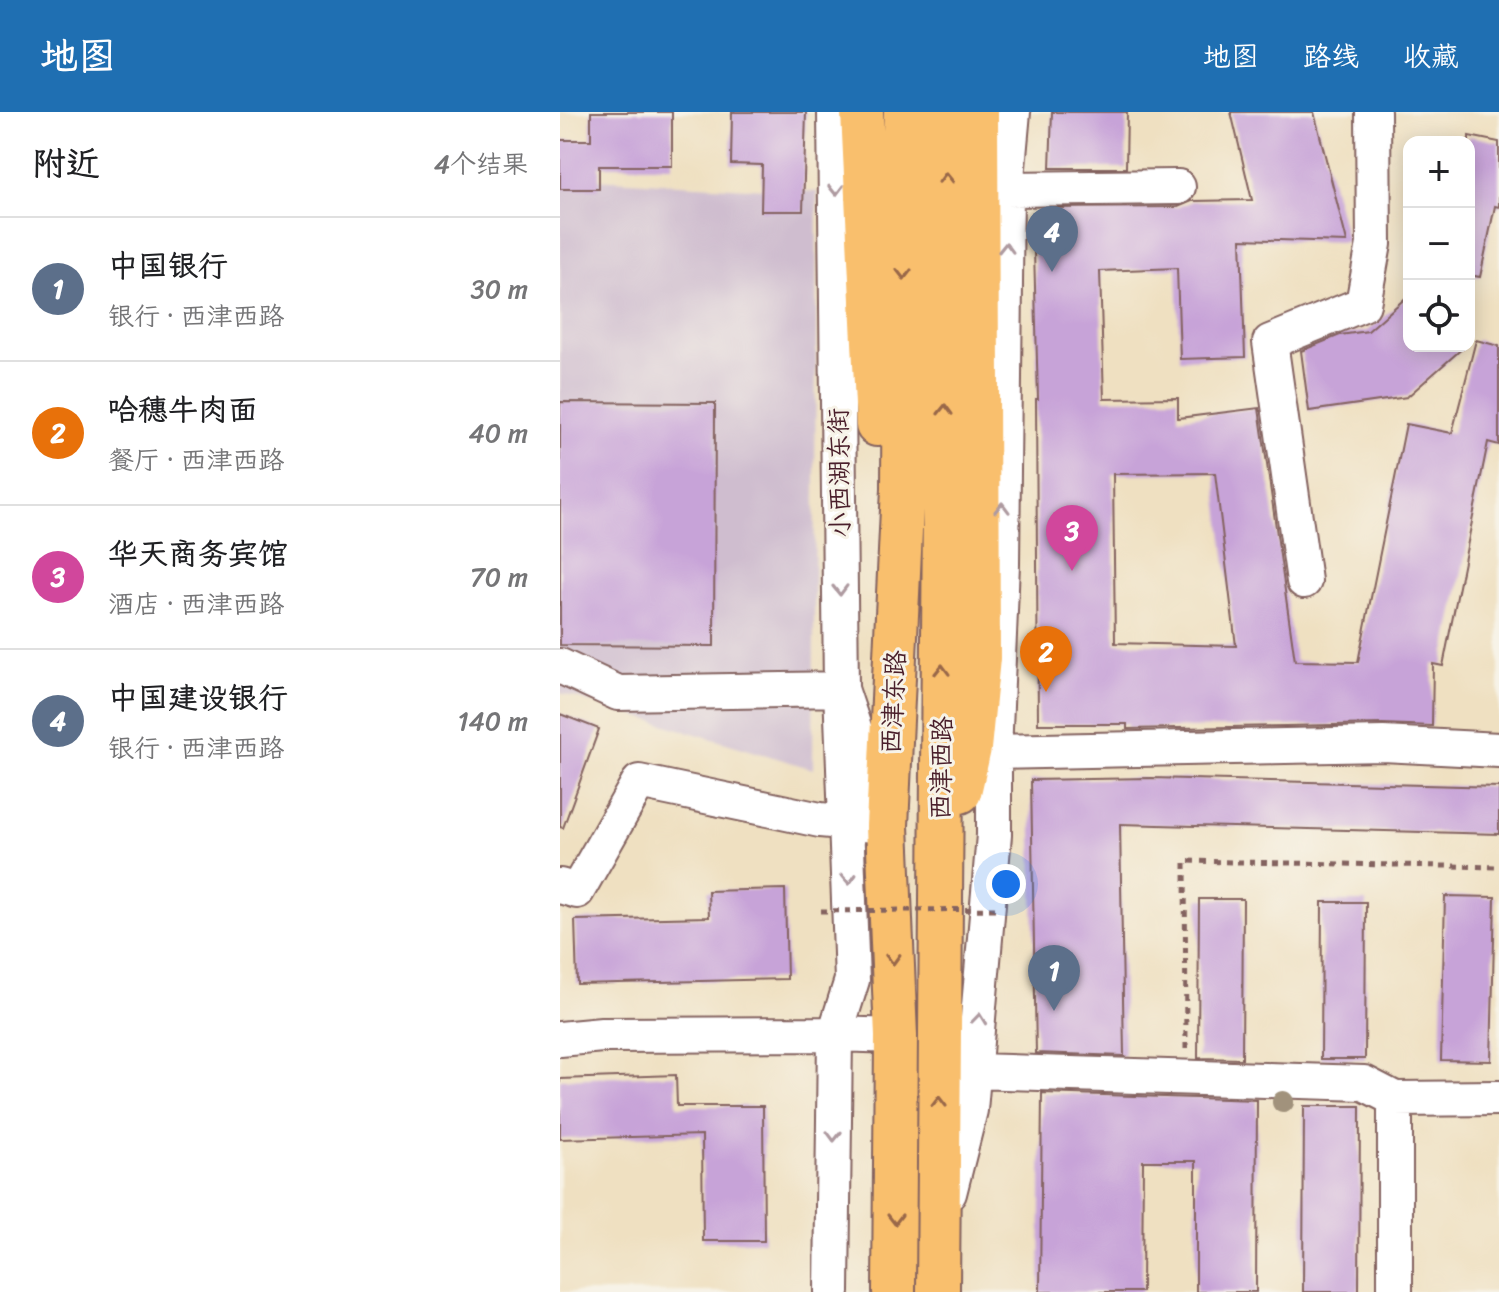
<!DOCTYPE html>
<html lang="zh">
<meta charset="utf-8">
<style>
body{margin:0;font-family:Sriracha,"LXGW WenKai TC",sans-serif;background:#f6f6f6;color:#202124}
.controls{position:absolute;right:24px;top:24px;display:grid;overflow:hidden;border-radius:16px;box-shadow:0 4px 20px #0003}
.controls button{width:72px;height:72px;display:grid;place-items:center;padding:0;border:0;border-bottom:2px solid #e0e0e0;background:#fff;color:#202124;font:40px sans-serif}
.you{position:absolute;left:446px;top:772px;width:28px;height:28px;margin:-20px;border:6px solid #fff;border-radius:50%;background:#1a73e8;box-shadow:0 0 0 12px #1a73e833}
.badge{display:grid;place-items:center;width:52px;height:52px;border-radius:50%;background:#1f6fb2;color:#fff;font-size:26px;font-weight:700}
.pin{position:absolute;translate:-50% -66px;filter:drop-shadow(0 2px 4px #0008)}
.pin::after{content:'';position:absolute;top:42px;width:28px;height:24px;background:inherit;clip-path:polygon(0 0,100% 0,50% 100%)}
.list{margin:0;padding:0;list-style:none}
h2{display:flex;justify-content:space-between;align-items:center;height:104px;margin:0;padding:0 32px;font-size:34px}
h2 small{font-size:26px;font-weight:400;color:#757577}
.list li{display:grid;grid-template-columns:52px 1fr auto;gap:24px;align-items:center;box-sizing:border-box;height:144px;padding:0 32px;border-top:2px solid #e0e0e0}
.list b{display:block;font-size:30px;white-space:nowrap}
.list p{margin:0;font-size:26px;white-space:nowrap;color:#757577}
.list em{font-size:26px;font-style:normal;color:#757577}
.icon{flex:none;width:44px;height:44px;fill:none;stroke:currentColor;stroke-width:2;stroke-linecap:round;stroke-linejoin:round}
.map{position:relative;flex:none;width:939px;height:1180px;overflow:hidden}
header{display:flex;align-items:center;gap:48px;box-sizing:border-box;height:112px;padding:0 40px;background:#1f6fb2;color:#fff}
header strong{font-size:38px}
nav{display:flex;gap:44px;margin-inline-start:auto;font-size:28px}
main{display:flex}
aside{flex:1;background:#fff}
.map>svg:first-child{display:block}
.industrial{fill:#cfbdcf}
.building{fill:#c7a3d8;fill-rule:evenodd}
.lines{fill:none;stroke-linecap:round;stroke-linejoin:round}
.minor-casing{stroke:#846360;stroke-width:38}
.major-casing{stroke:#846360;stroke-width:46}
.path{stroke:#846360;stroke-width:5;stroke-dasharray:6 6;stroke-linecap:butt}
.minor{stroke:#fff;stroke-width:34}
.major{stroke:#f9bf6d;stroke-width:42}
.path-bridge{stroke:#846360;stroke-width:5;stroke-dasharray:6 6;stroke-linecap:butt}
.tree{fill:#a1927b}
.oneway{stroke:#996749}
.oneway2{stroke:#ae9aa0}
.labels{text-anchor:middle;stroke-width:6;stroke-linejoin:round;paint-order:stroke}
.street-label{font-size:26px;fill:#4a1f2b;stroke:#f7f3e8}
</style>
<header>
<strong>地图</strong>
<nav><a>地图</a><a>路线</a><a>收藏</a></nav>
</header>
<main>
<aside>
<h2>附近<small>4个结果</small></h2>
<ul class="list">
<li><span class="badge" style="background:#5c6f8a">1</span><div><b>中国银行</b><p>银行 · 西津西路</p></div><em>30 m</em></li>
<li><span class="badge" style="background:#e8710a">2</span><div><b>哈穗牛肉面</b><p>餐厅 · 西津西路</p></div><em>40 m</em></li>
<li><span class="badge" style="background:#d1479c">3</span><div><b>华天商务宾馆</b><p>酒店 · 西津西路</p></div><em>70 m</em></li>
<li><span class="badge" style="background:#5c6f8a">4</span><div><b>中国建设银行</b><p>银行 · 西津西路</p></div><em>140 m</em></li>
</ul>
</aside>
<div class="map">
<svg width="939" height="1180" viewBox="0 0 939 1180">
<rect width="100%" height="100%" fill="#f7f3e8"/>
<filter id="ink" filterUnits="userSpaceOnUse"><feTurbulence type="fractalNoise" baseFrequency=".0125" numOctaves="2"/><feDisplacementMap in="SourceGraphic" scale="16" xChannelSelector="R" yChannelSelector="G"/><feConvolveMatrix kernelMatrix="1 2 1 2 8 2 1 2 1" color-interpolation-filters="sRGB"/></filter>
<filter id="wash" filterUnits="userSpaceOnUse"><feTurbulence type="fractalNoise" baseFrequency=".006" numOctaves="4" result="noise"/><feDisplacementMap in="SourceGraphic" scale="32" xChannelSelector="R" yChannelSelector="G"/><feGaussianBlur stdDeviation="1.8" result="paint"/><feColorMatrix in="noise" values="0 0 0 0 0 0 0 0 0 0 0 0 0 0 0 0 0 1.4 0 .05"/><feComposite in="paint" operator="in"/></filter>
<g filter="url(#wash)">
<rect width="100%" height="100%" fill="#efe0c1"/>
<path class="industrial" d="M 0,65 L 257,80 L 253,657 L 0,581 Z"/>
<g id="blocks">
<path class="building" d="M 31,0 L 112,0 L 112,54 L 39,54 L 39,77 L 0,77 L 0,28 L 31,28 Z
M 172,0 L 246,0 L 243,99 L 201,99 L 202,53 L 171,52 Z
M 492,0 L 567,0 L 566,56 L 490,56 Z
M 671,0 L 754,0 L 787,130 L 681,127 L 685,245 L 620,247 L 617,156 L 540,159 L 544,287 L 618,286 L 618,306 L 699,296 L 735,549 L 798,550 L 846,312 L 892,321 L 916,228 L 939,234 L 939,333 L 928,330 L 883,554 L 873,552 L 872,614 L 823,612 L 567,617 L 567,612 L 478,612 L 476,287 L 478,287 L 473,101 L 489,100 L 489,96 L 618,95 L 632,89 L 692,88 ZM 655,361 L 676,534 L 555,531 L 553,362 Z
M 909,24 L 939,30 L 939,95 L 935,94 L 920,165 L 909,163 Z
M 849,183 L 849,234 L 905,234 L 847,285 L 749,299 L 741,239 L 780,223 L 808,219 Z
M 0,290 L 155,291 L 154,534 L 0,533 Z
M 0,602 L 39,617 L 3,716 L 0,715 Z
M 591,666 L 939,675 L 939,722 L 560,712 L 564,944 L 476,941 L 471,668 Z
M 225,777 L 227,867 L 17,872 L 15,808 L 149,805 L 148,779 Z
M 885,784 L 935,785 L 931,949 L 881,948 Z
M 639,787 L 683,787 L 682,947 L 638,946 Z
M 762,790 L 806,790 L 805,947 L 761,947 Z
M 116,963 L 117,994 L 203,994 L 204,1129 L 143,1129 L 142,1023 L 0,1027 L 0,967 Z
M 482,981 L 697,988 L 696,1180 L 636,1180 L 636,1049 L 583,1049 L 582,1180 L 480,1180 Z
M 744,994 L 800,994 L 799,1180 L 743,1180 Z"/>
</g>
</g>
<g filter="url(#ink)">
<use href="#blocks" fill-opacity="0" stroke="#846360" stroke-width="2"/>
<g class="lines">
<g class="minor-casing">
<path id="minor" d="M 441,58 L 446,77 L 618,75
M 744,469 L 710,230 L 803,192 L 814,132 L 813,0
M 0,554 L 58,581 L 281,577 L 292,868 L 275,922 L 272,1180
M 434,640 L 823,632 L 939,638
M 0,774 L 17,779 L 79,670 L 260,708 L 327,714 L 281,577 L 275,0
M 0,927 L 42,923 L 275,922 L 336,924
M 414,959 L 804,971 L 835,987 L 939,986
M 835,987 L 835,1180
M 389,1081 L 410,998 L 434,723 L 434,640 L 442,452 L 446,77 L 453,0"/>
</g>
<g class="major-casing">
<path id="major" d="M 302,0 L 317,313
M 400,680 L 410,636 L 419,546 L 417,0
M 334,1180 L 336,924 L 327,714 L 343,376 L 345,0
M 378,1180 L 386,133 L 385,0"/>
</g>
<path class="path" d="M 626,937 L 625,749 L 939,755"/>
<use href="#minor" class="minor"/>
<use href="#major" class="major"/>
<path class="path-bridge" d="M 261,799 L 439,797"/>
</g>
<circle class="tree" cx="723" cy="990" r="11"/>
<defs><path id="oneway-chevron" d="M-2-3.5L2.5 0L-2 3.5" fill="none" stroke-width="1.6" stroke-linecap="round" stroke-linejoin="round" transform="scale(2)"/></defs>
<g class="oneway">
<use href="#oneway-chevron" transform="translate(386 66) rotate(-91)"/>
<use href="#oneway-chevron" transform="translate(344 162) rotate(90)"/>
<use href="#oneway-chevron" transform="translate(385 298) rotate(-89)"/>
<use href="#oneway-chevron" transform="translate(382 558) rotate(-89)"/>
<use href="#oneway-chevron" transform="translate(333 847) rotate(88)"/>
<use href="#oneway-chevron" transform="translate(379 990) rotate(-90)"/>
<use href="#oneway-chevron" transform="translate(335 1107) rotate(90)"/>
</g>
<g class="oneway2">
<use href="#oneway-chevron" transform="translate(276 78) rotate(89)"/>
<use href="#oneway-chevron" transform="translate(446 136) rotate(-89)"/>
<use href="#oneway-chevron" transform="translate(442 396) rotate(-89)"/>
<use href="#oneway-chevron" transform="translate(280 478) rotate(89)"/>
<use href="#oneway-chevron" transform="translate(289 767) rotate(88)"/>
<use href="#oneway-chevron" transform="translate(419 907) rotate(-84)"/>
<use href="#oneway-chevron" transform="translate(274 1024) rotate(91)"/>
</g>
</g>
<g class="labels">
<g class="street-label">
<text transform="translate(279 361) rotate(-91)" y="9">小西湖东街</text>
<text transform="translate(333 590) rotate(-87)" y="9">西津东路</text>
<text transform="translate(381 656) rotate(-89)" y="9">西津西路</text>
</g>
</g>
</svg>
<div class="controls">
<button>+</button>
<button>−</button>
<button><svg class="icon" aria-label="locate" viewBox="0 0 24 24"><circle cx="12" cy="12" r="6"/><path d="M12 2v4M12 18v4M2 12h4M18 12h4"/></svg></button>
</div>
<div class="you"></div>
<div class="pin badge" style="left:494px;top:899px;background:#5c6f8a">1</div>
<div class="pin badge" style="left:486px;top:580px;background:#e8710a">2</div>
<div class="pin badge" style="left:512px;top:459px;background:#d1479c">3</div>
<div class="pin badge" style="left:492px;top:160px;background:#5c6f8a">4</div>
</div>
</main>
